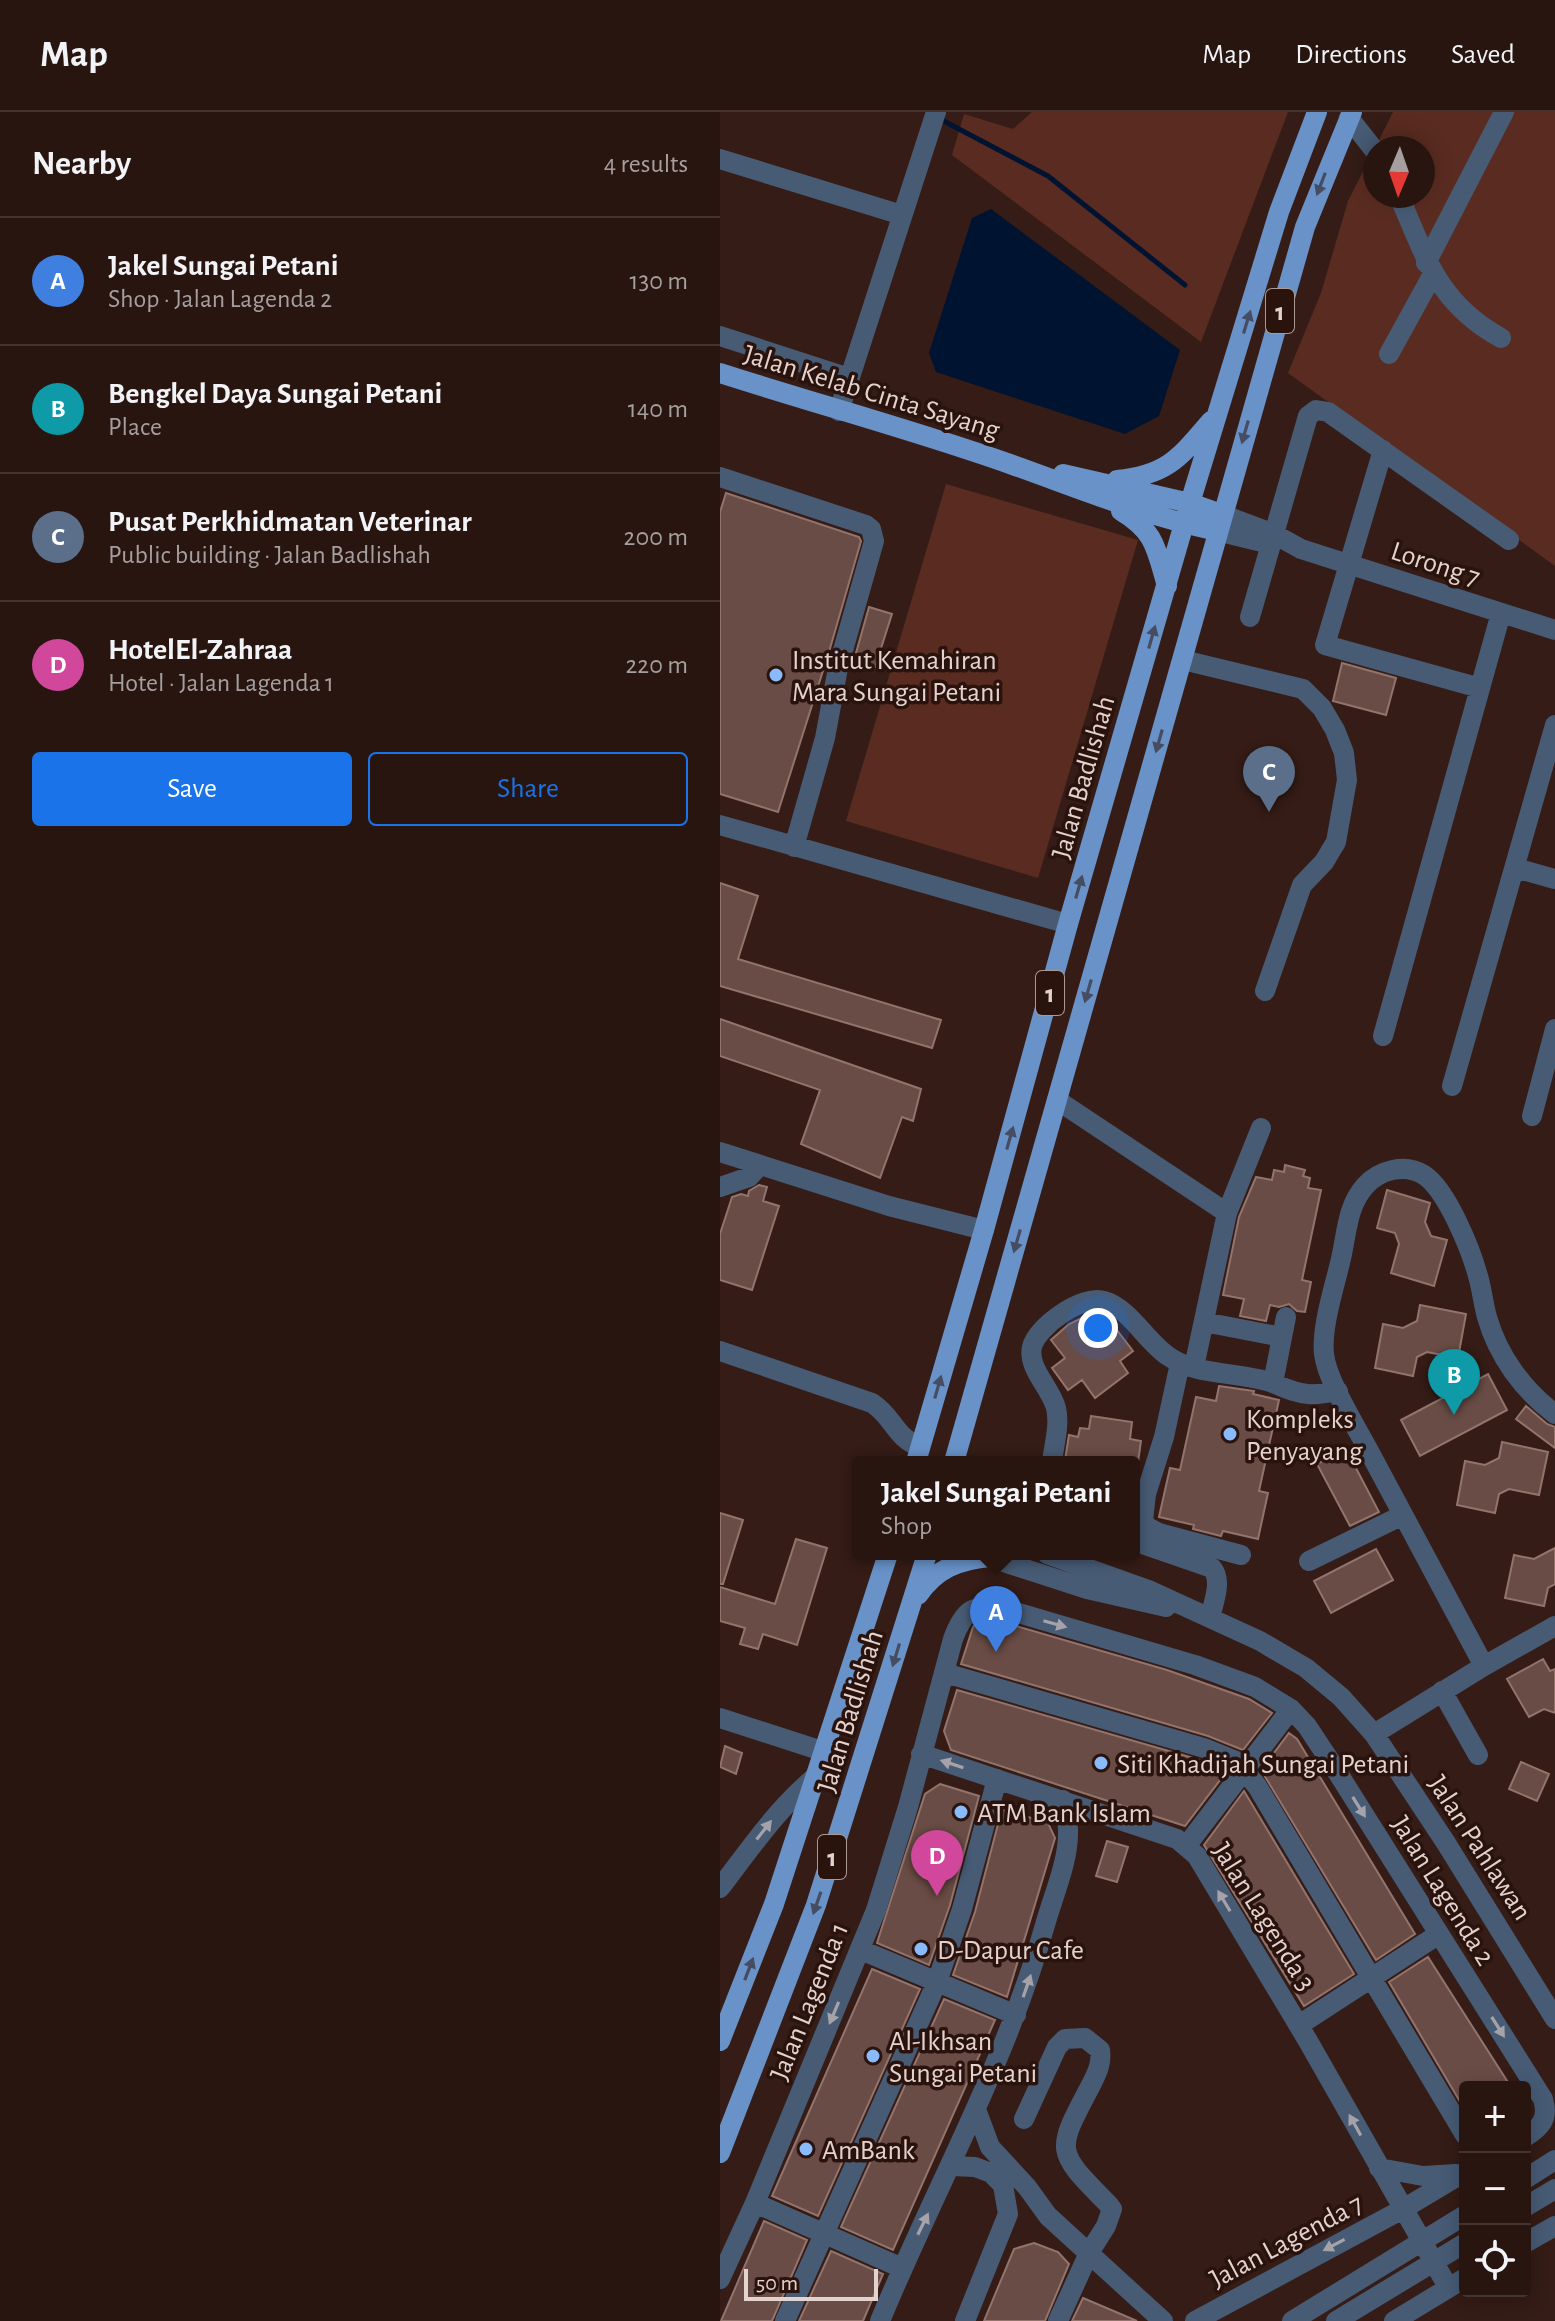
<!DOCTYPE html>
<meta charset="utf-8">
<style>
body{margin:0;font-family:"Alegreya Sans",sans-serif;background:#34221e;color:#f1f3f6}
.controls{position:absolute;right:24px;bottom:24px;display:grid;overflow:hidden;border-radius:8px;box-shadow:0 4px 20px #0003}
.controls button{width:72px;height:72px;display:grid;place-items:center;padding:0;border:0;border-bottom:2px solid #443430;background:#281510;color:#f1f3f6;font:40px sans-serif}
.compass{position:absolute;left:643px;top:24px;width:72px;height:72px;border-radius:50%;background:#281510;box-shadow:0 4px 20px #0003;rotate:182deg}
.scale{position:absolute;left:24px;bottom:20px;width:134px;box-sizing:border-box;padding-left:8px;border:4px solid #e4d2ce;border-top:0;font-size:22px;line-height:28px;white-space:nowrap;color:#e4d2ce;-webkit-text-stroke:6px #2a130d;paint-order:stroke}
.you{position:absolute;left:378px;top:1216px;width:28px;height:28px;margin:-20px;border:6px solid #fff;border-radius:50%;background:#1a73e8;box-shadow:0 0 0 12px #1a73e833}
.badge{display:grid;place-items:center;width:52px;height:52px;border-radius:50%;background:#1a73e8;color:#fff;font-size:26px;font-weight:700}
.pin{position:absolute;translate:-50% -66px;filter:drop-shadow(0 2px 4px #0008)}
.pin::after{content:'';position:absolute;top:42px;width:28px;height:24px;background:inherit;clip-path:polygon(0 0,100% 0,50% 100%)}
.popup{position:absolute;left:132px;top:1344px;width:288px;height:104px;box-sizing:border-box;display:grid;place-content:center;border-radius:8px;background:#281510;filter:drop-shadow(0 2px 6px #0005);font-size:26px;white-space:nowrap;color:#a59f9f}
.popup b{font-size:30px;color:#f1f3f6}
.popup::after{content:'';position:absolute;left:50%;top:100%;margin-left:-16px;border:16px solid transparent;border-top-color:#281510}
.list{margin:0;padding:0;list-style:none}
h2{display:flex;justify-content:space-between;align-items:center;height:104px;margin:0;padding:0 32px;font-size:34px}
h2 small{font-size:26px;font-weight:400;color:#a59f9f}
.list li{display:grid;grid-template-columns:52px 1fr auto;gap:24px;align-items:center;box-sizing:border-box;height:128px;padding:0 32px;border-top:2px solid #443430}
.list b{display:block;font-size:30px;white-space:nowrap}
.list p{margin:0;font-size:26px;white-space:nowrap;color:#a59f9f}
.list em{font-size:26px;font-style:normal;color:#a59f9f}
.actions{display:flex;gap:16px;padding:24px 32px}
.actions a{flex:1;padding:18px 0;border:2px solid #1a73e8;border-radius:8px;text-align:center;font-size:28px;color:#1a73e8}
.actions .main{background:#1a73e8;color:#fff}
.icon{flex:none;width:44px;height:44px;fill:none;stroke:currentColor;stroke-width:2;stroke-linecap:round;stroke-linejoin:round}
.map{position:relative;flex:none;width:835px;height:2209px;overflow:hidden}
header{display:flex;align-items:center;gap:48px;box-sizing:border-box;height:112px;padding:0 40px;background:#281510;border-bottom:2px solid #443430}
header strong{font-size:38px}
nav{display:flex;gap:44px;margin-inline-start:auto;font-size:28px}
main{display:flex}
aside{flex:1;background:#281510}
.map>svg:first-child{display:block}
.green{fill:#5a2c21}
.water{fill:#001331}
.lines{fill:none;stroke-linecap:round;stroke-linejoin:round}
.stream{stroke:#001331;stroke-width:5}
.building{fill:#694c45;stroke:#93746d;stroke-width:2}
.minor{stroke:#475b75;stroke-width:20}
.major{stroke:#6892c8;stroke-width:20}
.oneway{fill:#464c61}
.oneway2{fill:#a5a2aa}
.poi-dot{fill:#88bafc;stroke:#2a130d;stroke-width:3}
.labels{text-anchor:middle;stroke-width:7;stroke-linejoin:round;paint-order:stroke}
.shield{fill:#2a130d;stroke:#ac9994;stroke-width:2}
.shield-label{font-size:26px;font-weight:bold;fill:#e4d2ce}
.street-label{font-size:28px;fill:#e4d2ce;stroke:#2a130d}
.poi-label{font-size:28px;fill:#e4d2ce;stroke:#2a130d;text-anchor:start}
</style>
<header>
<strong>Map</strong>
<nav><a>Map</a><a>Directions</a><a>Saved</a></nav>
</header>
<main>
<aside>
<h2>Nearby<small>4 results</small></h2>
<ul class="list">
<li><span class="badge" style="background:#3f7fe0">A</span><div><b>Jakel Sungai Petani</b><p>Shop · Jalan Lagenda 2</p></div><em>130 m</em></li>
<li><span class="badge" style="background:#0f9aa8">B</span><div><b>Bengkel Daya Sungai Petani</b><p>Place</p></div><em>140 m</em></li>
<li><span class="badge" style="background:#5c6f8a">C</span><div><b>Pusat Perkhidmatan Veterinar</b><p>Public building · Jalan Badlishah</p></div><em>200 m</em></li>
<li><span class="badge" style="background:#d1479c">D</span><div><b>HotelEl-Zahraa</b><p>Hotel · Jalan Lagenda 1</p></div><em>220 m</em></li>
</ul>
<div class="actions"><a class="main">Save</a><a>Share</a></div>
</aside>
<div class="map">
<svg width="835" height="2209" viewBox="0 0 835 2209">
<rect width="100%" height="100%" fill="#351c16"/>
<path class="green" d="M 312,0 L 568,0 L 481,230 L 232,43 L 244,2 L 293,17 Z
M 673,0 L 835,0 L 835,454 L 568,261 L 601,181 L 628,89 L 655,36 L 655,84 L 703,84 L 703,36 L 655,36 Z
M 226,372 L 418,428 L 318,766 L 126,709 Z"/>
<path class="water" d="M 271,97 L 460,238 L 439,304 L 405,322 L 216,260 L 209,241 L 252,106 Z"/>
<g class="lines">
<path class="stream" d="M 218,6 L 328,64 L 465,173"/>
</g>
<path class="building" d="M 6,381 L 139,425 L 141,429 L 109,540 L 58,700 L 0,682 L 0,400 Z
M 149,495 L 172,502 L 155,555 L 134,548 Z
M 622,551 L 676,566 L 666,603 L 613,589 Z
M 0,771 L 38,784 L 18,847 L 221,908 L 212,936 L 0,874 Z
M 0,907 L 201,977 L 193,1009 L 182,1005 L 160,1066 L 81,1032 L 100,978 L 0,944 Z
M 565,1053 L 585,1058 L 583,1064 L 590,1066 L 588,1076 L 601,1078 L 582,1168 L 591,1170 L 585,1200 L 577,1199 L 569,1192 L 559,1195 L 550,1193 L 546,1209 L 520,1204 L 524,1187 L 503,1183 L 519,1105 L 536,1065 L 552,1068 L 554,1058 L 564,1060 Z
M 39,1073 L 47,1075 L 43,1089 L 59,1094 L 32,1178 L 0,1168 L 0,1122 L 12,1085 L 21,1082 L 28,1084 L 29,1079 Z
M 667,1078 L 710,1091 L 705,1110 L 711,1124 L 727,1128 L 714,1174 L 671,1161 L 679,1132 L 675,1121 L 657,1116 Z
M 700,1193 L 746,1202 L 738,1246 L 707,1240 L 697,1245 L 693,1264 L 655,1256 L 663,1212 L 683,1216 L 697,1209 Z
M 366,1204 L 374,1214 L 387,1205 L 413,1239 L 400,1249 L 408,1261 L 375,1286 L 362,1268 L 348,1278 L 332,1256 L 345,1246 L 331,1228 L 349,1212 Z
M 768,1262 L 787,1298 L 700,1344 L 681,1308 Z
M 499,1274 L 534,1279 L 533,1282 L 559,1288 L 539,1379 L 548,1381 L 538,1427 L 503,1419 L 501,1424 L 473,1417 L 474,1413 L 439,1405 L 450,1356 L 460,1358 L 476,1285 L 496,1289 Z
M 806,1294 L 827,1312 L 835,1315 L 835,1336 L 796,1307 Z
M 371,1304 L 412,1310 L 410,1327 L 421,1329 L 418,1350 L 345,1348 L 349,1323 L 358,1325 L 360,1316 L 369,1317 Z
M 782,1330 L 828,1340 L 819,1383 L 789,1377 L 779,1382 L 775,1401 L 737,1393 L 745,1349 L 765,1353 L 779,1346 Z
M 626,1337 L 659,1400 L 630,1414 L 597,1352 Z
M 0,1401 L 23,1408 L 3,1472 L 0,1472 Z
M 76,1427 L 107,1436 L 77,1533 L 43,1522 L 38,1537 L 20,1532 L 25,1516 L 0,1509 L 0,1475 L 55,1492 Z
M 835,1436 L 835,1472 L 828,1476 L 824,1494 L 785,1486 L 794,1443 L 814,1447 Z
M 656,1437 L 673,1468 L 611,1501 L 594,1469 Z
M 266,1508 L 282,1510 L 447,1558 L 529,1587 L 552,1601 L 523,1638 L 488,1624 L 241,1552 L 253,1515 L 258,1510 Z
M 823,1547 L 830,1559 L 835,1557 L 835,1601 L 824,1597 L 809,1605 L 787,1567 Z
M 237,1578 L 480,1648 L 507,1659 L 465,1714 L 231,1638 L 224,1619 Z
M 569,1621 L 577,1627 L 695,1822 L 656,1848 L 541,1658 Z
M 5,1634 L 22,1641 L 16,1662 L 0,1655 Z
M 801,1650 L 829,1662 L 817,1689 L 789,1677 Z
M 220,1672 L 259,1684 L 230,1793 L 209,1853 L 157,1831 L 205,1682 Z
M 524,1679 L 634,1862 L 584,1894 L 484,1733 Z
M 282,1697 L 328,1711 L 335,1726 L 287,1885 L 233,1863 L 255,1800 Z
M 387,1729 L 408,1735 L 397,1770 L 376,1764 Z
M 708,1845 L 791,1975 L 745,1975 L 745,1998 L 669,1870 Z
M 152,1857 L 200,1877 L 98,2104 L 52,2084 Z
M 224,1887 L 275,1908 L 173,2138 L 121,2115 Z
M 44,2109 L 87,2128 L 52,2209 L 1,2209 Z
M 314,2131 L 338,2140 L 349,2152 L 325,2209 L 264,2209 L 294,2137 Z
M 111,2139 L 163,2162 L 143,2209 L 79,2209 Z
M 363,2186 L 417,2209 L 352,2209 Z"/>
<g class="lines">
<path class="minor" d="M 629,6 L 655,39
M 0,47 L 182,103
M 679,84 C 706,146 718,191 781,226
M 706,151 L 784,0
M 0,224 L 129,266
M 669,242 L 713,162
M 119,299 L 216,0
M 663,338 L 605,533 L 760,576
M 0,365 L 146,413 L 151,417 L 154,429 L 118,556 L 105,626 L 74,735
M 501,402 L 554,422 L 581,437 L 835,518
M 497,419 L 546,431
M 530,505 L 588,304 L 596,298 L 608,300 L 789,428
M 463,548 L 583,577 L 602,596 L 615,618 L 624,641 L 627,668 L 616,730 L 604,750 L 582,773 L 545,879
M 0,713 L 348,812
M 795,756 L 835,767
M 663,924 L 781,501
M 732,974 L 835,613
M 337,988 L 507,1101 L 474,1255
M 812,1004 L 835,917
M 0,1040 L 169,1094 L 264,1118
M 0,1075 L 29,1065 L 39,1054
M 507,1101 L 541,1016
M 484,1210 L 562,1225
M 0,1239 L 152,1291 C 173,1304 175,1326 200,1335
M 460,1251 L 444,1325 L 426,1382 L 423,1408 L 427,1415 L 439,1421 L 521,1443
M 553,1271 L 566,1205
M 332,1350 C 334,1333 340,1313 336,1296 C 331,1276 307,1256 312,1235 C 317,1214 363,1182 384,1189 C 408,1195 427,1230 448,1244 C 477,1265 520,1259 553,1271 C 565,1276 575,1281 588,1282 C 598,1283 608,1281 618,1279
M 414,1429 L 492,1456 C 503,1469 493,1491 490,1506
M 259,1442 L 367,1477 L 446,1495
M 327,1442 L 431,1479 L 540,1529 L 586,1556 L 621,1585 L 654,1622 L 726,1731 L 835,1907
M 589,1449 L 683,1403
M 764,1554 C 726,1483 688,1412 650,1341 C 637,1316 607,1269 604,1242 C 601,1213 616,1171 622,1142 C 627,1118 628,1093 645,1074 C 659,1058 685,1051 704,1063 C 727,1078 751,1138 758,1164 C 762,1177 763,1191 767,1205 C 778,1244 803,1278 835,1302
M 225,1561 L 484,1636 L 516,1649 L 537,1674 L 745,2023
M 722,1579 L 758,1643
M 0,1606 L 102,1639
M 654,1622 L 764,1554 L 835,1514
M 201,1642 L 457,1727 L 477,1744 L 588,1929 L 728,2175
M 467,1733 L 571,1597
M 0,1776 C 30,1737 56,1698 94,1666
M 141,1838 L 296,1903
M 579,1913 L 719,1822
M 257,2000 L 270,2035 L 307,2075 L 328,2104 L 443,2209
M 304,2007 L 337,1935 L 345,1927 L 365,1926 L 380,1938 C 382,1952 377,1961 371,1973 C 335,2041 335,2038 389,2093 L 392,2097 L 386,2114 L 369,2141 L 338,2209
M 231,2054 L 255,2055 L 271,2061 L 283,2073 L 288,2102 L 245,2209
M 659,2056 L 703,2064 L 736,2062
M 805,2067 L 835,2048
M 35,2091 L 182,2156
M 805,2095 L 835,2077
M 805,2131 L 835,2114
M 0,2167 L 35,2091 L 156,1798 L 188,1695 L 233,1527 C 244,1497 254,1491 285,1497 L 475,1553 L 535,1575 L 571,1597 L 587,1614 L 616,1658 L 823,1987 C 829,2007 821,2015 805,2025
M 65,2209 L 217,1870 L 242,1797 L 277,1667
M 160,2209 C 215,2076 285,1953 325,1813 C 333,1784 349,1749 348,1718 C 348,1708 345,1698 343,1688
M 475,2209 L 683,2097 L 745,2060
M 572,2209 L 745,2103
M 616,2209 L 745,2131
M 674,2209 L 745,2166"/>
<path class="major" d="M 0,261 C 96,292 194,318 290,352 C 358,376 425,404 497,419
M 343,362 L 470,391 L 501,402
M 397,368 C 448,363 460,345 491,309
M 401,399 C 436,420 436,437 447,474
M 196,1350 L 264,1118 L 348,812 L 470,391 L 559,100 L 597,0
M 234,1350 L 585,115 L 632,0
M 198,1483 C 216,1457 238,1448 269,1445
M 0,1929 L 54,1792 L 168,1442
M 0,2041 L 96,1793 L 207,1442"/>
</g>
<defs><path id="oneway-solid" d="M-6-.8H1V-3.2L6.5 0L1 3.2V.8H-6Z" transform="scale(2)"/></defs>
<g class="oneway">
<use href="#oneway-solid" transform="translate(601 72) rotate(111)"/>
<use href="#oneway-solid" transform="translate(527 210) rotate(-73)"/>
<use href="#oneway-solid" transform="translate(525 320) rotate(106)"/>
<use href="#oneway-solid" transform="translate(432 525) rotate(-74)"/>
<use href="#oneway-solid" transform="translate(439 629) rotate(106)"/>
<use href="#oneway-solid" transform="translate(359 775) rotate(-74)"/>
<use href="#oneway-solid" transform="translate(368 879) rotate(106)"/>
<use href="#oneway-solid" transform="translate(290 1026) rotate(-74)"/>
<use href="#oneway-solid" transform="translate(297 1129) rotate(106)"/>
<use href="#oneway-solid" transform="translate(218 1275) rotate(-74)"/>
<use href="#oneway-solid" transform="translate(176 1543) rotate(107)"/>
<use href="#oneway-solid" transform="translate(97 1791) rotate(109)"/>
<use href="#oneway-solid" transform="translate(29 1857) rotate(-69)"/>
</g>
<g class="oneway2">
<use href="#oneway-solid" transform="translate(335 1512) rotate(16)"/>
<use href="#oneway-solid" transform="translate(232 1652) rotate(-162)"/>
<use href="#oneway-solid" transform="translate(639 1695) rotate(58)"/>
<use href="#oneway-solid" transform="translate(44 1718) rotate(-52)"/>
<use href="#oneway-solid" transform="translate(504 1789) rotate(-121)"/>
<use href="#oneway-solid" transform="translate(307 1874) rotate(-71)"/>
<use href="#oneway-solid" transform="translate(114 1901) rotate(113)"/>
<use href="#oneway-solid" transform="translate(778 1915) rotate(58)"/>
<use href="#oneway-solid" transform="translate(635 2013) rotate(-119)"/>
<use href="#oneway-solid" transform="translate(203 2112) rotate(-64)"/>
<use href="#oneway-solid" transform="translate(614 2133) rotate(152)"/>
</g>
<g class="poi-dot">
<circle cx="56" cy="563" r="8"/>
<circle cx="510" cy="1322" r="8"/>
<circle cx="381" cy="1651" r="8"/>
<circle cx="241" cy="1700" r="8"/>
<circle cx="201" cy="1837" r="8"/>
<circle cx="153" cy="1944" r="8"/>
<circle cx="86" cy="2037" r="8"/>
</g>
<g class="labels">
<g class="shield">
<rect x="546" y="177" width="28" height="44" rx="6"/>
<rect x="316" y="859" width="28" height="44" rx="6"/>
<rect x="98" y="1723" width="28" height="44" rx="6"/>
</g>
<g class="shield-label">
<text x="560" y="208">1</text>
<text x="330" y="890">1</text>
<text x="112" y="1754">1</text>
</g>
<g class="street-label">
<text transform="translate(152 279) rotate(17)" y="10">Jalan Kelab Cinta Sayang</text>
<text transform="translate(716 451) rotate(18)" y="10">Lorong 7</text>
<text transform="translate(362 665) rotate(-74)" y="10">Jalan Badlishah</text>
<text transform="translate(129 1599) rotate(-73)" y="10">Jalan Badlishah</text>
<text transform="translate(761 1735) rotate(57)" y="10">Jalan Pahlawan</text>
<text transform="translate(724 1778) rotate(58)" y="10">Jalan Lagenda 2</text>
<text transform="translate(545 1804) rotate(58)" y="10">Jalan Lagenda 3</text>
<text transform="translate(88 1889) rotate(-68)" y="10">Jalan Lagenda 1</text>
<text transform="translate(566 2128) rotate(-28)" y="10">Jalan Lagenda 7</text>
</g>
<g class="poi-label">
<text x="72" y="557">Institut Kemahiran<tspan x="72" dy="32">Mara Sungai Petani</tspan></text>
<text x="526" y="1316">Kompleks<tspan x="526" dy="32">Penyayang</tspan></text>
<text x="397" y="1661">Siti Khadijah Sungai Petani</text>
<text x="257" y="1710">ATM Bank Islam</text>
<text x="217" y="1847">D-Dapur Cafe</text>
<text x="169" y="1938">Al-Ikhsan<tspan x="169" dy="32">Sungai Petani</tspan></text>
<text x="102" y="2047">AmBank</text>
</g>
</g>
</svg>
<div class="controls">
<button>+</button>
<button>−</button>
<button><svg class="icon" aria-label="locate" viewBox="0 0 24 24"><circle cx="12" cy="12" r="6"/><path d="M12 2v4M12 18v4M2 12h4M18 12h4"/></svg></button>
</div>
<svg class="compass" viewBox="-18 -18 36 36"><path d="M0-13l5 13h-10z" fill="#e53935"/><path d="M0 13l5-13h-10z" fill="#a59f9f"/></svg>
<div class="scale">50 m</div>
<div class="you"></div>
<div class="pin badge" style="left:276px;top:1540px;background:#3f7fe0">A</div>
<div class="popup"><b>Jakel Sungai Petani</b>Shop</div>
<div class="pin badge" style="left:734px;top:1303px;background:#0f9aa8">B</div>
<div class="pin badge" style="left:549px;top:700px;background:#5c6f8a">C</div>
<div class="pin badge" style="left:217px;top:1784px;background:#d1479c">D</div>
</div>
</main>
